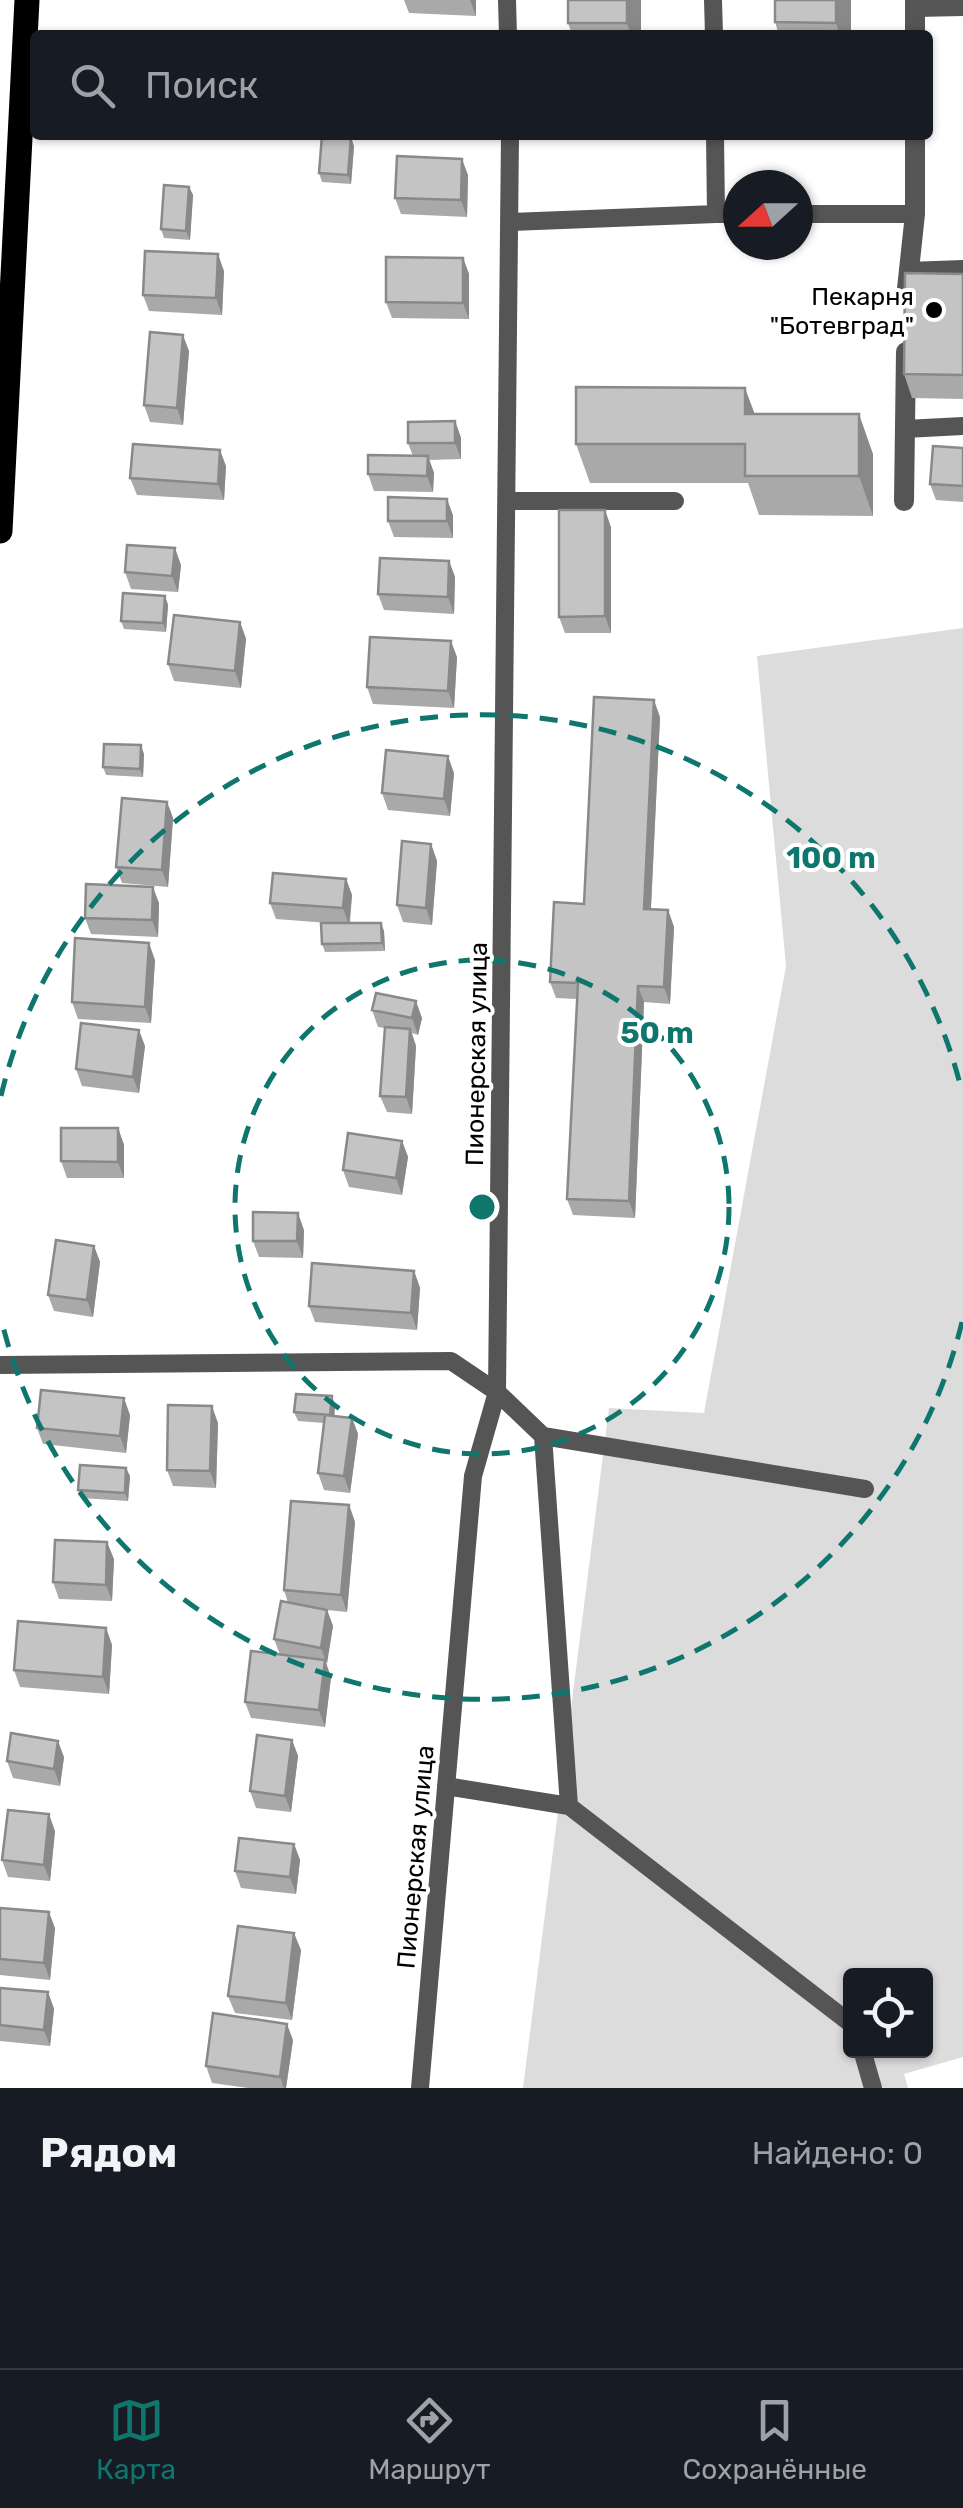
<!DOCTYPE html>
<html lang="ru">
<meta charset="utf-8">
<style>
body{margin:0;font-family:Rubik,sans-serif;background:#242831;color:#f1f3f6}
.controls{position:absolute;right:30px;bottom:30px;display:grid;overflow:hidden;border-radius:10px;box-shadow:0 2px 8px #0004}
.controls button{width:90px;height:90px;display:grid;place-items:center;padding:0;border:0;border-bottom:2px solid #363941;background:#171b24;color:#f1f3f6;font:50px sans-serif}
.compass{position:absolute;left:723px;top:170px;width:90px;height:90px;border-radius:50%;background:#171b24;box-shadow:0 2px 8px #0004;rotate:249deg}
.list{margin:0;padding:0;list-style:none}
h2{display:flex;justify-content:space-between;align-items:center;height:130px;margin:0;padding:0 40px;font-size:42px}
h2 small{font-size:32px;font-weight:400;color:#9ea1a6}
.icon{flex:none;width:55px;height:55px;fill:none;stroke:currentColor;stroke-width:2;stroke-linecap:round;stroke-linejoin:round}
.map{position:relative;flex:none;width:963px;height:2088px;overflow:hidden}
.search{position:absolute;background:#171b24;box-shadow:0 2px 8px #0004;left:30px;right:30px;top:30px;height:110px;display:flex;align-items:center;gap:25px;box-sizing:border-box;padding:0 35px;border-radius:10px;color:#9ea1a6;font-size:38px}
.sheet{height:280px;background:#171b24}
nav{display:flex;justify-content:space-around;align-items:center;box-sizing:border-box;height:140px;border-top:2px solid #363941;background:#171b24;font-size:28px;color:#9ea1a6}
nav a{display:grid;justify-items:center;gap:5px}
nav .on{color:#0f766e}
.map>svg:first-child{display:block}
.green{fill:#dcdcdc;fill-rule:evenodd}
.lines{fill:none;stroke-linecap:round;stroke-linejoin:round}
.lane{stroke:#555;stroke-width:18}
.street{stroke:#555;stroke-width:20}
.primary{stroke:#000;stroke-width:25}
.wall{fill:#a9a9a9}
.shaded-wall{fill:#898989}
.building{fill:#c4c4c4;stroke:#898989;stroke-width:2.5}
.ring{fill:none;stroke:#0f766e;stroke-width:5;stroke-dasharray:18 12}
.poi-dot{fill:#000;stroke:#fff;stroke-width:4}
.labels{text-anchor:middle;stroke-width:8;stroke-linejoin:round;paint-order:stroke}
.poi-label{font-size:25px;fill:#000;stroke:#fff;text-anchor:end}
.street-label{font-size:25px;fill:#000;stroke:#fff}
.centre{fill:#0f766e;stroke:#fff;stroke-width:5}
.ring-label{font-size:30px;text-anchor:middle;font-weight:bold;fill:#0f766e;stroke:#fff;stroke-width:8;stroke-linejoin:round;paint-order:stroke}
</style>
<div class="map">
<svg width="963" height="2088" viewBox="0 0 963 2088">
<rect width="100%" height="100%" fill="#fff"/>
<path class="green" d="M 963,628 L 963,2057 L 904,2074 L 908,2088 L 523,2088 L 609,1408 L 704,1413 L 786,966 L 757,656 ZM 850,1976 L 926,1976 L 926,2050 L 850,2050 Z"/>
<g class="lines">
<path class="lane" d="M 507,0 L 508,35
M 713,0 L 714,35
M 915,8 L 963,7
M 715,135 L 716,214 L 738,214
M 798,214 L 915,214
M 511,222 L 716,214
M 908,271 L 963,269
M 905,429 L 963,426
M 508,501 L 675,501
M 0,1365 L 451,1361 L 497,1392 L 543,1436 L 865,1489
M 543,1436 L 569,1806
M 446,1786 L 569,1806 L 850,2023
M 862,2050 L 873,2088
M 420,2088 L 473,1476 L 497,1392 L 510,135"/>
<path class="street" d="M 915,0 L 915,35
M 906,298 L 915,214 L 915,135
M 904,501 L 906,352"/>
<path class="primary" d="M 0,531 L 27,0"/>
</g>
<path class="wall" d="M 404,0 L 476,0 L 476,16 L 409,13 Z
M 641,0 L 641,35 L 572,35 L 568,23 Z
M 775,0 L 851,0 L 851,35 L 779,35 L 775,22 Z
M 354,146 L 351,184 L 322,182 L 319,173 Z
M 468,175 L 467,217 L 401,214 L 395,198 Z
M 189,187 L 193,195 L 190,240 L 164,238 L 161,229 Z
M 463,258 L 469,274 L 469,319 L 392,318 L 386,302 Z
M 224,271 L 222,315 L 149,311 L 143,295 Z
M 963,274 L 963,399 L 912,398 L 904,374 Z
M 189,351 L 183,425 L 150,422 L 144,405 Z
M 755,414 L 873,454 L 873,516 L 759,515 L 748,483 L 590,483 L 576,444 Z
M 455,421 L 461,438 L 461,459 L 429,460 L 434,473 L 433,492 L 374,491 L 368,474 L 413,456 L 408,443 Z
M 963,448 L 963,502 L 936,500 L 930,484 Z
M 226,466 L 224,500 L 137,495 L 130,478 Z
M 453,515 L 453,538 L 394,537 L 388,521 Z
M 611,527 L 611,633 L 565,633 L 559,617 Z
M 449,561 L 455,577 L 454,614 L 384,610 L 378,594 Z
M 181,565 L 178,592 L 131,589 L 125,572 Z
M 165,596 L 168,605 L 166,632 L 124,629 L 121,621 Z
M 240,622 L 246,639 L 241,688 L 174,681 L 168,664 Z
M 457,657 L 454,708 L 373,704 L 367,687 Z
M 660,717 L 651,909 L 668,910 L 674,927 L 670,1004 L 644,1002 L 635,1218 L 573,1215 L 567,1199 L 577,999 L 556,998 L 550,982 Z
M 144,754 L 143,777 L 106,775 L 103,767 Z
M 454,773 L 450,816 L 388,810 L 382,793 Z
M 167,802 L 173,818 L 168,887 L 122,883 L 116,867 Z
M 431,844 L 437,861 L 432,925 L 403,922 L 397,905 Z
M 346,879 L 352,895 L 350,923 L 384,931 L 385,951 L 325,952 L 322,944 L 328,923 L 276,919 L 270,903 Z
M 159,903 L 158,937 L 91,934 L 85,918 Z
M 155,960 L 151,1023 L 78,1019 L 72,1002 Z
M 372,1010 L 422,1018 L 418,1035 L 412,1033 L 416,1046 L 412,1114 L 387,1112 L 380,1096 L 385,1028 L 378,1027 Z
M 145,1046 L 139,1093 L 82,1086 L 76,1069 Z
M 118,1128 L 124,1145 L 124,1178 L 67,1178 L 61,1161 Z
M 402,1141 L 408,1157 L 402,1195 L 349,1187 L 343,1170 Z
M 304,1230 L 303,1258 L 259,1257 L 253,1241 Z
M 94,1246 L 100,1262 L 93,1317 L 54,1311 L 48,1295 Z
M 414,1271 L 420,1288 L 417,1330 L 315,1322 L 309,1306 Z
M 332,1396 L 335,1405 L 334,1416 L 352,1418 L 358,1434 L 350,1493 L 324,1490 L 318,1473 L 324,1423 L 298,1421 L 294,1412 Z
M 130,1415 L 126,1453 L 43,1444 L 37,1428 Z
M 218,1423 L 216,1488 L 173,1486 L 167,1470 Z
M 130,1476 L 128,1501 L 81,1498 L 78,1490 Z
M 349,1505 L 355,1522 L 347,1612 L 327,1610 L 333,1626 L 326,1664 L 331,1677 L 325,1727 L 251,1718 L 245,1702 L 280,1655 L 274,1639 L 288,1603 L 284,1590 Z
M 114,1559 L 112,1601 L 59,1599 L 53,1582 Z
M 106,1628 L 112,1645 L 109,1694 L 20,1687 L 14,1670 Z
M 292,1740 L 298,1756 L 291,1812 L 256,1808 L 250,1791 Z
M 64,1757 L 60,1786 L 13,1778 L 7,1761 Z
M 55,1831 L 50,1881 L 8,1877 L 2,1860 Z
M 294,1844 L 300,1860 L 296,1894 L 241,1888 L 235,1871 Z
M 0,1908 L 55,1928 L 50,1980 L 0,1975 Z
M 301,1950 L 292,2020 L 235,2013 L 228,1996 Z
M 0,1988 L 48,1992 L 54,2009 L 50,2046 L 0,2041 Z
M 293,2040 L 286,2088 L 248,2088 L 212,2083 L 206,2066 Z"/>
<path class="shaded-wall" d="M 470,0 L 476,0 L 476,16 Z
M 627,0 L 641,0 L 641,35 L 631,35 L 627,23 Z
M 836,0 L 851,0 L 851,35 L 840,35 L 836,23 Z
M 351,137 L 354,146 L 351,184 L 348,175 Z
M 462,159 L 468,175 L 467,217 L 461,200 Z
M 189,187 L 193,195 L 190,240 L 186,231 Z
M 218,254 L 224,271 L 222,315 L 216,298 Z
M 463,258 L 469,274 L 469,319 L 463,303 Z
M 183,335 L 189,351 L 183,425 L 177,408 Z
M 745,388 L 760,428 L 745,414 Z
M 859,414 L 873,454 L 873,516 L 859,476 Z
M 455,421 L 461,438 L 461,459 L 455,443 Z
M 220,450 L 226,466 L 224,500 L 218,484 Z
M 428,456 L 434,473 L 433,492 L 427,476 Z
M 447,499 L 453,515 L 453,538 L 447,521 Z
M 605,510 L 611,527 L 611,633 L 605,616 Z
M 175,548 L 181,565 L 178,592 L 172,576 Z
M 449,561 L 455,577 L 454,614 L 448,597 Z
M 165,596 L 168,605 L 166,632 L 163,623 Z
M 240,622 L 246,639 L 241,688 L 235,671 Z
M 451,641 L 457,657 L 454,708 L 448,691 Z
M 654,700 L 660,717 L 650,926 L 644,909 Z
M 141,745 L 144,754 L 143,777 L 140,769 Z
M 448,756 L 454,773 L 450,816 L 444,799 Z
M 167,802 L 173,818 L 168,887 L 162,870 Z
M 431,844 L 437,861 L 432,925 L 426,908 Z
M 346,879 L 352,895 L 349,925 L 343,908 Z
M 153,887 L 159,903 L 158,937 L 152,920 Z
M 668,910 L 674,927 L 670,1004 L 664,987 Z
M 381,923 L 384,931 L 385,951 L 382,943 Z
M 149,943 L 155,960 L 151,1023 L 145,1007 Z
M 638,986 L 644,1002 L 635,1218 L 629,1201 Z
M 416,1001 L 422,1018 L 418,1035 L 412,1018 Z
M 410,1029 L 416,1046 L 412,1114 L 406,1097 Z
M 139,1030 L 145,1046 L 139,1093 L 133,1077 Z
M 118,1128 L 124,1145 L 124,1178 L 118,1162 Z
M 402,1141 L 408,1157 L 402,1195 L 396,1178 Z
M 298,1213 L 304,1230 L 303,1258 L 297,1241 Z
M 94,1246 L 100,1262 L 93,1317 L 87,1300 Z
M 414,1271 L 420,1288 L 417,1330 L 411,1313 Z
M 332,1396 L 335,1405 L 334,1424 L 330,1416 Z
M 124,1398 L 130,1415 L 126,1453 L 120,1436 Z
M 212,1406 L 218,1423 L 216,1488 L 210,1471 Z
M 352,1418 L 358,1434 L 350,1493 L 344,1476 Z
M 126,1468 L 130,1476 L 128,1501 L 125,1493 Z
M 349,1505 L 355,1522 L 347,1612 L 341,1595 Z
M 107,1542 L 114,1559 L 112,1601 L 106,1585 Z
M 327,1610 L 333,1626 L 327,1664 L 321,1648 Z
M 106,1628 L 112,1645 L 109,1694 L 103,1677 Z
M 325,1660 L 331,1677 L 325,1727 L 319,1710 Z
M 292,1740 L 298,1756 L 291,1812 L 285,1796 Z
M 58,1741 L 64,1757 L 60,1786 L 54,1769 Z
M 49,1814 L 55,1831 L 50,1881 L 44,1865 Z
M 294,1844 L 300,1860 L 296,1894 L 290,1877 Z
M 49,1912 L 55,1928 L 50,1980 L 44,1963 Z
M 294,1933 L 301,1950 L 292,2020 L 286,2003 Z
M 48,1992 L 54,2009 L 50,2046 L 44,2030 Z
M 287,2024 L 293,2040 L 286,2088 L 284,2088 L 280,2077 Z"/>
<path class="building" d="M 568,0 L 627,0 L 627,23 L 568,23 Z
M 775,0 L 836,0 L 836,23 L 775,22 Z
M 322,135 L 351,137 L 348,175 L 319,173 Z
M 397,156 L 462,159 L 461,200 L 395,198 Z
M 164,185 L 189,187 L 186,231 L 161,229 Z
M 145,251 L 218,254 L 216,298 L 143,295 Z
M 386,257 L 463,258 L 463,303 L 386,302 Z
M 905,273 L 963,274 L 963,375 L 904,374 Z
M 150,332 L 183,335 L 177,408 L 144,405 Z
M 576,387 L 745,388 L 745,414 L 859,414 L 859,476 L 745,476 L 745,444 L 576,444 Z
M 455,421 L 455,443 L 408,443 L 408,422 Z
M 133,444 L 220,450 L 218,484 L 130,478 Z
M 933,446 L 963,448 L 963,486 L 930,484 Z
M 368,455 L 428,456 L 427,476 L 368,474 Z
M 388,497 L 447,499 L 447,521 L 388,521 Z
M 559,510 L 605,510 L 605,616 L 559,617 Z
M 127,545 L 175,548 L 172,576 L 125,572 Z
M 380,558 L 449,561 L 448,597 L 378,594 Z
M 123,593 L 165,596 L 163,623 L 121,621 Z
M 174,615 L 240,622 L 235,671 L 168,664 Z
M 370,637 L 451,641 L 448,691 L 367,687 Z
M 594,697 L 654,700 L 644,909 L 668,910 L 664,987 L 638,986 L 629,1201 L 567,1199 L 578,983 L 550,982 L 554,902 L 584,904 Z
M 104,744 L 141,745 L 140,769 L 103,767 Z
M 386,750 L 448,756 L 444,799 L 382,793 Z
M 122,798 L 167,802 L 162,870 L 116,867 Z
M 402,841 L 431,844 L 426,908 L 397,905 Z
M 273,873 L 346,879 L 343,908 L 270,903 Z
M 86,884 L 153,887 L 152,920 L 85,918 Z
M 321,923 L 381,923 L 382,943 L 322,944 Z
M 75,938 L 149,943 L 145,1007 L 72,1002 Z
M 376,993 L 416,1001 L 412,1018 L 372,1010 Z
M 81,1023 L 139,1030 L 133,1077 L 76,1069 Z
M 385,1027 L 410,1029 L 406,1097 L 380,1096 Z
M 61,1128 L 118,1128 L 118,1162 L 61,1161 Z
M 348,1133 L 402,1141 L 396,1178 L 343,1170 Z
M 253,1212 L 298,1213 L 297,1241 L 253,1241 Z
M 56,1240 L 94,1246 L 87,1300 L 48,1295 Z
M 312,1263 L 414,1271 L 411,1313 L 309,1306 Z
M 41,1390 L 124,1398 L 120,1436 L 37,1428 Z
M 296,1394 L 332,1396 L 330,1415 L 294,1412 Z
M 168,1405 L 212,1406 L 210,1471 L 167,1470 Z
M 325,1415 L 352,1418 L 344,1476 L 318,1473 Z
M 80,1465 L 126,1468 L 125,1493 L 78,1490 Z
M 291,1501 L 349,1505 L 341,1595 L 284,1590 Z
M 55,1540 L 107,1542 L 106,1585 L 53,1582 Z
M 281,1601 L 327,1610 L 321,1648 L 274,1639 Z
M 18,1621 L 106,1628 L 103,1677 L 14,1670 Z
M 251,1651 L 325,1660 L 319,1710 L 245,1702 Z
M 11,1733 L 58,1741 L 54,1769 L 7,1761 Z
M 257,1735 L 292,1740 L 285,1796 L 250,1791 Z
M 8,1810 L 49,1814 L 44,1865 L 2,1860 Z
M 239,1838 L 294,1844 L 290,1877 L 235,1871 Z
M 0,1908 L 49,1912 L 44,1963 L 0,1959 Z
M 238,1926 L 294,1933 L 286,2003 L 228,1996 Z
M 0,1988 L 48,1992 L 44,2030 L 0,2025 Z
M 213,2013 L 287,2024 L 280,2077 L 206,2066 Z"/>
<g class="ring">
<circle cx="482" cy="1207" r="247"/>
<path d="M962 1322A494 494 0 0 1 1 1318M1 1096A494 494 0 0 1 962 1092"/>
</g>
<circle class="poi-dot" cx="934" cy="310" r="10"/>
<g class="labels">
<g class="poi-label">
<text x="914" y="305">Пекарня<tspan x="914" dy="29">"Ботевград"</tspan></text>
</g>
<g class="street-label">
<text transform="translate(476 1054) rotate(-89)" y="9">Пионерская улица</text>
<text transform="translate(415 1857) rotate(-85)" y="9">Пионерская улица</text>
</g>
</g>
<circle cx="482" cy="1207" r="15" class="centre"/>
<g class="ring-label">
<text x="831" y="868">100 m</text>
<text x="657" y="1043">50 m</text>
</g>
</svg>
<div class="controls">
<button><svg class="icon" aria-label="locate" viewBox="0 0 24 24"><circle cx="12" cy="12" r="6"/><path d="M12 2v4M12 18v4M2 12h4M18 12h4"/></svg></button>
</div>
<svg class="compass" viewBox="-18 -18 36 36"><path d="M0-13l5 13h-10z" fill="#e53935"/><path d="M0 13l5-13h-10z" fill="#9ea1a6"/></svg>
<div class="search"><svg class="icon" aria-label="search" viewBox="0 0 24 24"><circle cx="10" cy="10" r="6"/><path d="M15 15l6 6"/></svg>Поиск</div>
</div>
<section class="sheet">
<h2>Рядом<small>Найдено: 0</small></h2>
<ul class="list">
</ul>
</section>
<nav>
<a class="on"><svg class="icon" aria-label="map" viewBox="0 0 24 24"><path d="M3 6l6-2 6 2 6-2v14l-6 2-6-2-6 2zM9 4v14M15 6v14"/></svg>Карта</a>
<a><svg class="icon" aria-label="directions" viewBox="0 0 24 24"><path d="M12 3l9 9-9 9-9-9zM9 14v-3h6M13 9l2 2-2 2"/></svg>Маршрут</a>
<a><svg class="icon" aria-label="saved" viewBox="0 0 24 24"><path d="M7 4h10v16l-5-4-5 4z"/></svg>Сохранённые</a>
</nav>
